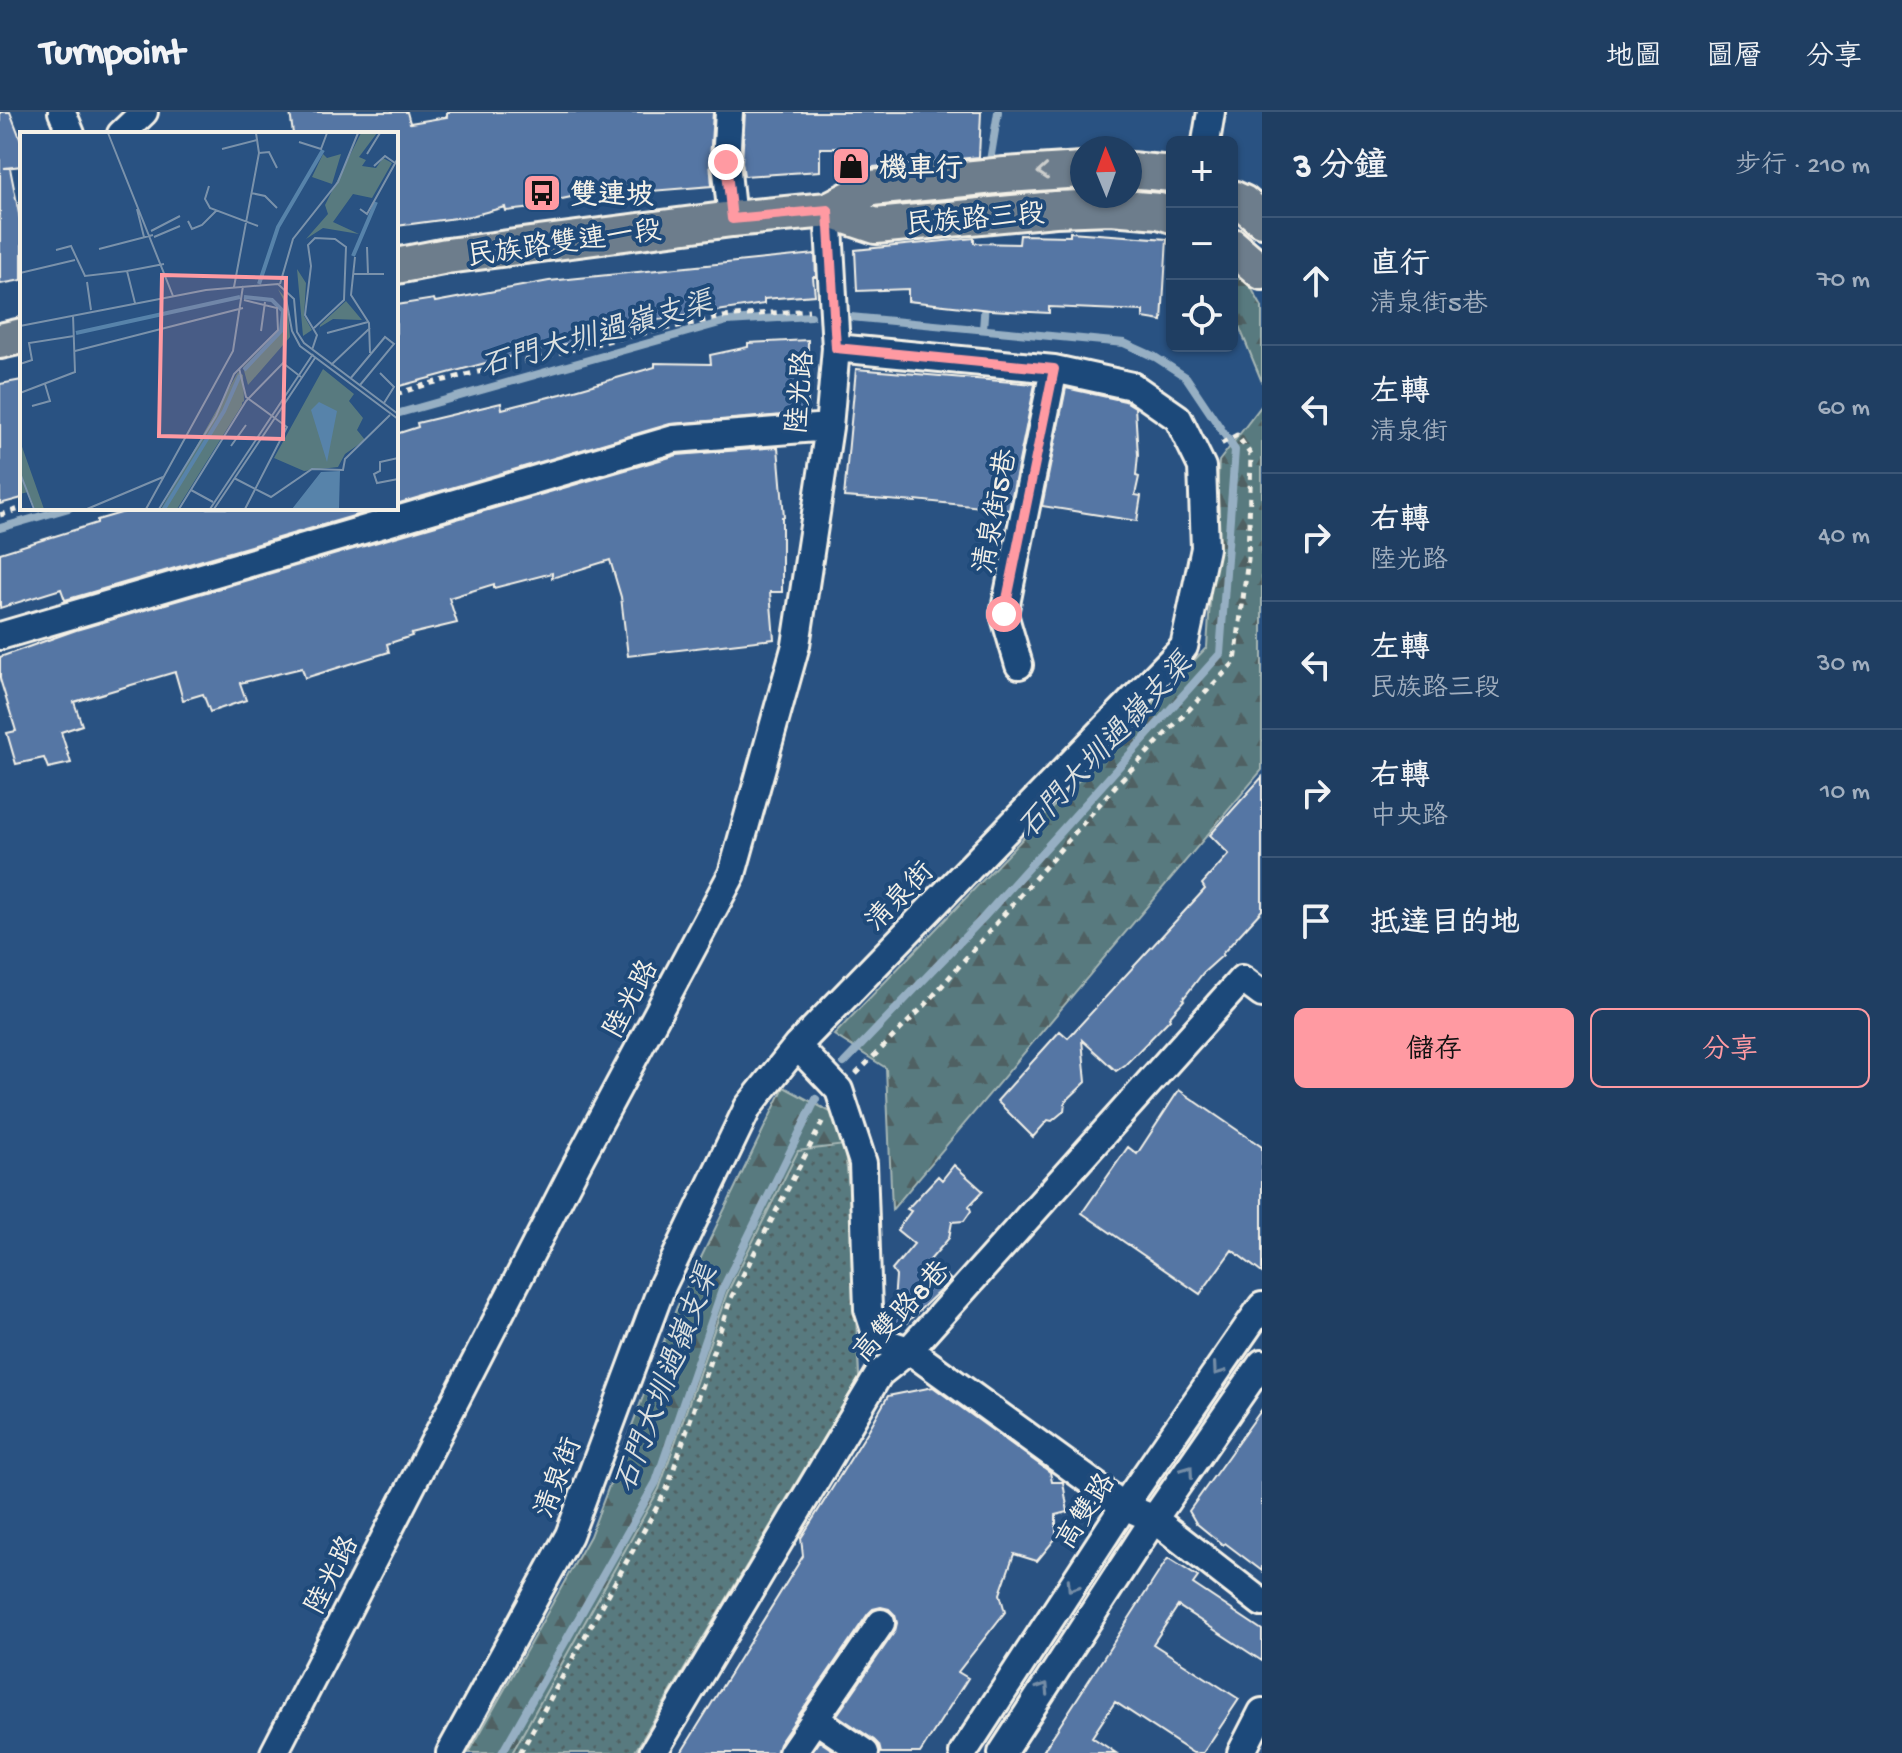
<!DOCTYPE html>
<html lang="zh-TW">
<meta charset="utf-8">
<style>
body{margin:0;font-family:"Gochi Hand","LXGW WenKai TC",sans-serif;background:#274568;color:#f1f3f6}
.controls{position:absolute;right:24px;top:24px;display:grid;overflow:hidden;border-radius:12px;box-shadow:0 2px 6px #0004}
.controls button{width:72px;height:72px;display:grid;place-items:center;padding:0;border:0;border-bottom:2px solid #3c5777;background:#1f3e62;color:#f1f3f6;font:40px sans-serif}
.compass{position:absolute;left:1070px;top:24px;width:72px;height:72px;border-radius:50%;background:#1f3e62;box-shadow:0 2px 6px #0004;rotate:359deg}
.stop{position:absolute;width:24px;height:24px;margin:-18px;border:6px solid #ff9aa2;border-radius:50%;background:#fff}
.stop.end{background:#ff9aa2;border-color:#fff;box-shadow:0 2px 8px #0008}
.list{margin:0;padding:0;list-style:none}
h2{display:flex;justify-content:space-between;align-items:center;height:104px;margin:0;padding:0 32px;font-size:34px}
h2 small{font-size:26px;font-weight:400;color:#a1aebe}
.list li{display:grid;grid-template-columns:52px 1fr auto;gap:24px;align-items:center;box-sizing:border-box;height:128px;padding:0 32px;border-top:2px solid #3c5777}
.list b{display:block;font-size:30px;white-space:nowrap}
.list p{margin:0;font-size:26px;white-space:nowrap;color:#a1aebe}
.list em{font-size:26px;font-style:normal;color:#a1aebe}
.actions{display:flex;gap:16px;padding:24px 32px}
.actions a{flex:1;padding:18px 0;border:2px solid #ff9aa2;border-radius:12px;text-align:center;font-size:28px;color:#ff9aa2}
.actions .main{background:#ff9aa2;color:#111}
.icon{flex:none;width:44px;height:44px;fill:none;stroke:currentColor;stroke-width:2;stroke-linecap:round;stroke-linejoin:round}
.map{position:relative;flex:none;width:1262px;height:1641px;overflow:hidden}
header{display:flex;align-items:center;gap:48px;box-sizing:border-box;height:112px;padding:0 40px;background:#1f3e62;border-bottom:2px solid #3c5777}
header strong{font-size:38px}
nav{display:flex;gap:44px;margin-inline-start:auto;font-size:28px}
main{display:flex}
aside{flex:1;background:#1f3e62}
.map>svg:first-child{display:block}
.forest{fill:url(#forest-firs);stroke:#a6b6b4;stroke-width:2}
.park{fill:url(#park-dots);stroke:#a6b6b4;stroke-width:2}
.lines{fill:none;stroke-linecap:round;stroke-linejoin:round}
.stream{stroke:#96afc3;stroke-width:8}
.building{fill:#5576a4;stroke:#f4f1e8;stroke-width:2}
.minor-casing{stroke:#f4f1e8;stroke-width:32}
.major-casing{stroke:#f4f1e8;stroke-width:40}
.path{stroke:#f4f1e8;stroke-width:5;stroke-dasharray:6 6;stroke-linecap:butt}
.minor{stroke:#1f4a7a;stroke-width:26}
.major{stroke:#6d7d8c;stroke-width:34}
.oneway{stroke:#cccecc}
.oneway2{stroke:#748da6}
.route{stroke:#ff9aa2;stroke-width:10}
.labels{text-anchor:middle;stroke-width:8;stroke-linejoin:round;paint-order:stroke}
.poi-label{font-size:28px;font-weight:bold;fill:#f4f1e8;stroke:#1f4a7a;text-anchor:start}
.street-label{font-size:28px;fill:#f4f1e8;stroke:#1f4a7a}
.water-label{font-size:30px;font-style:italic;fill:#dce0df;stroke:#1f4a7a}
.inset-river{fill:none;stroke:#5783aa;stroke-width:4}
.inset-road{fill:none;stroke:#7a92ab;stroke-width:2}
.view{fill:#ff9aa2;fill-opacity:0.15;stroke:#ff9aa2;stroke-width:4}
.inset-edge{fill:none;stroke:#f4f1e8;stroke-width:4}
</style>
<header>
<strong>Turnpoint</strong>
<nav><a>地圖</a><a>圖層</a><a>分享</a></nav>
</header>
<main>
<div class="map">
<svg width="1262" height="1641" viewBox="0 0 1262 1641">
<defs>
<pattern id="forest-firs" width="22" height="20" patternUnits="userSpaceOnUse" patternTransform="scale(2)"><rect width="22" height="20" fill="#587a7f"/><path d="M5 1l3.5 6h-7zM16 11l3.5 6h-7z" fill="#506162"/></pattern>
<pattern id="park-dots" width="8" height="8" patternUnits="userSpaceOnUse" patternTransform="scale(2)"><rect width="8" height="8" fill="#587a7f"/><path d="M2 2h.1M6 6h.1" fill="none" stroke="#506162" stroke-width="1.8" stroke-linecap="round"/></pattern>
</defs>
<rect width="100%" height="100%" fill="#295282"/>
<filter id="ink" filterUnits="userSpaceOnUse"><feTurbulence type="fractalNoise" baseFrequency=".0125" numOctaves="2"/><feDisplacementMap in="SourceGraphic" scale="16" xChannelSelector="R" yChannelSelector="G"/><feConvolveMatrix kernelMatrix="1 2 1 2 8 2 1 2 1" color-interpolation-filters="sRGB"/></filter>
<g filter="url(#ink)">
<path class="forest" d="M 1232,152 L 1240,156 L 1262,195 L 1262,270 L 1232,197 Z
M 1262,293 L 1262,658 L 892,1098 L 886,956 L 834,923 L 1207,535 L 1219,349 Z
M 784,975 L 838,1004 L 844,1033 L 850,1082 L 859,1266 L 605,1641 L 469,1641 L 590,1424 L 677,1195 Z"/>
<path class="park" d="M 844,1033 L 850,1082 L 859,1266 L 634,1641 L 512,1641 L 659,1377 L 727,1181 L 798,1039 Z"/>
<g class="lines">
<path class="stream" d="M 989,55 L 998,0
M 840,204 L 1124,231 L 1155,245 L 1186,265 L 1235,338 L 1220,542 L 983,806 L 844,951
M 983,217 L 985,190
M 396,302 L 727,209 L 811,204
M 0,416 L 69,396
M 502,1641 L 656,1370 L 722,1178 L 816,987"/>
</g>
<path class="building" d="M 0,0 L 10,0 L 22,31 L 22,54 L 4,56 L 10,56 L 22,117 L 22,168 L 0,172 Z
M 290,0 L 407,0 L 410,11 L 447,5 L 447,0 L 713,0 L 710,49 L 712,74 L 639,80 L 637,71 L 543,91 L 544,95 L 506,99 L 505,95 L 471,104 L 396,114 L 396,22 L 293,22 Z
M 745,0 L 981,0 L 979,45 L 852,57 L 851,36 L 820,36 L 820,59 L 744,64 L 742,50 Z
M 1070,120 L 1167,127 L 1162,209 L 1143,206 L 1143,199 L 1049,195 L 1049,201 L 990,198 L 908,189 L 908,177 L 857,179 L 855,138 L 974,126 L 974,131 L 1019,132 L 1020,123 L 1070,124 Z
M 815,142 L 816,165 L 813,165 L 815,183 L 764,187 L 764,192 L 630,212 L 630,218 L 508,245 L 396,275 L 396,193 L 434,187 L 435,190 L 549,169 Z
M 808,228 L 808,301 L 670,312 L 396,392 L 396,322 L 418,315 L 417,311 L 501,291 L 502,297 L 561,282 L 655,255 L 655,251 L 711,252 L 710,243 L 748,235 L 748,231 Z
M 856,257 L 1035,272 L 1009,398 L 916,388 L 916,390 L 844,385 Z
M 22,268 L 22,386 L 0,392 L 0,272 Z
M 1066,276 L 1125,289 L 1135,295 L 1138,343 L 1136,364 L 1139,365 L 1135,383 L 1141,384 L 1137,409 L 1042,394 Z
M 778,335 L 784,405 L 782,405 L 782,480 L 770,480 L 774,527 L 628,544 L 621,485 L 610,448 L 552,466 L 552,461 L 494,476 L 494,472 L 449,486 L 457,511 L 411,522 L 412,524 L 387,532 L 389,540 L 305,566 L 302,556 L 240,571 L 246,588 L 210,600 L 203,582 L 183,588 L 175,560 L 74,590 L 82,613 L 61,620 L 71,651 L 48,656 L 44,646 L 16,652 L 7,621 L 16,619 L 0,567 L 0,545 L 76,518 L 677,343 Z
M 138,396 L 381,396 L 65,488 L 61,477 L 0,496 L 0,441 L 97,411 L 97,408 Z
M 1262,665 L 1262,798 L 1222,842 L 1223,843 L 1203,861 L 1183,887 L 1184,888 L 1169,905 L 1170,907 L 1125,953 L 1116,959 L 1082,928 L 1086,970 L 1065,990 L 1064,999 L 1052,1009 L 1048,1008 L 1033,1025 L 997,989 L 1060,919 L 1068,926 L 1205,777 L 1202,772 L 1229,742 L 1210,723 Z
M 1179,978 L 1262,1035 L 1262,1161 L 1232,1138 L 1200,1182 L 1082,1101 L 1128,1035 L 1137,1042 Z
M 954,1053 L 983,1079 L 969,1094 L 971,1099 L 964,1109 L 952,1110 L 949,1126 L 930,1148 L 951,1168 L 899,1218 L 892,1216 L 896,1164 L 892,1158 L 914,1132 L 897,1118 L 911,1099 L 907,1097 L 938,1064 L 942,1068 Z
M 933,1275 L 1050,1360 L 1052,1370 L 1063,1370 L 1068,1400 L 1056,1403 L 1056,1426 L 1037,1449 L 1014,1442 L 1000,1482 L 1005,1500 L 958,1560 L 968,1566 L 920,1641 L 881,1641 L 879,1633 L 874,1628 L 837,1603 L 895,1519 L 897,1511 L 895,1503 L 889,1497 L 881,1495 L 873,1497 L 868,1502 L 779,1632 L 776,1641 L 681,1641 L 803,1444 L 801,1426 L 868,1319 L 888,1284 Z
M 1262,1297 L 1262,1459 L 1225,1431 L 1223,1433 L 1196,1411 L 1189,1399 Z
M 1168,1446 L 1198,1465 L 1193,1472 L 1262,1518 L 1262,1549 L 1178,1494 L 1153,1532 L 1239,1587 L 1203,1641 L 1193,1641 L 1115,1590 L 1092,1625 L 1116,1641 L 1042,1641 Z
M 819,1629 L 837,1641 L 811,1641 Z"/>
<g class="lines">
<g class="minor-casing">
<path id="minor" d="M 62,0 L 71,22
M 729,0 L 726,50 L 732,107
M 121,22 L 144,0
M 1206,30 L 1211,0
M 0,524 L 674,327 L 829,315
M 1019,553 L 1004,502 L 1054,257
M 797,934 L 839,978 L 863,1051 L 868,1197 L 878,1228 L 909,1238 L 1124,1394 L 1154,1407 L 1262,1491
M 815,1607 L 865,1641
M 274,1641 L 577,1052 L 732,762 L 796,533 L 829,315 L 836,236 L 828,98
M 450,1641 L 569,1423 L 662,1174 L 748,995 L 797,934 L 1184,535 L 1205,436 L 1202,355 L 1178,306 L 1132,274 L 1054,257 L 836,236
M 653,1641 L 879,1262 L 909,1238 L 1242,867 L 1262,882
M 792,1641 L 881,1511
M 963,1641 L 1124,1394 L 1262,1194
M 1002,1641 L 1154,1407 L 1262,1251
M 1241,1641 L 1262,1600"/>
</g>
<g class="major-casing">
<path id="major" d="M 1130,58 L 1172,62
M 1232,86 L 1243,91 L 1262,107
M 828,98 L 876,114 L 1055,97 L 1111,95 L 1159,99 L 1172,103
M 1232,134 L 1262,160
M 396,154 L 447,144 L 732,107 L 828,98 L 871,76 L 1005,63 L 1082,58
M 0,229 L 22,224"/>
</g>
<path class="path" d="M 396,282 L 428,272 L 620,226 L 723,205 L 809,198
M 0,403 L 23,396
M 856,962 L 927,891 L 1117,672 L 1235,550 L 1248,447 L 1251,343 L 1237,323 L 1219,333
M 520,1641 L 667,1377 L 731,1186 L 823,1009"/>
<use href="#minor" class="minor"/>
<use href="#major" class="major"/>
</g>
<defs><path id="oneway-chevron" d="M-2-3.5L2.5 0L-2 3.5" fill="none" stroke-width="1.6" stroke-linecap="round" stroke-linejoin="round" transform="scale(2)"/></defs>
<use class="oneway" href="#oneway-chevron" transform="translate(1043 60) rotate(176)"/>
<g class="oneway2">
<use href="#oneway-chevron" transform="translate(1218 1258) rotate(125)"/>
<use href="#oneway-chevron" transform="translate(1188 1359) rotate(-55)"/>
<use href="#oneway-chevron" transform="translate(1072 1474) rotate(123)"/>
<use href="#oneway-chevron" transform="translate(1044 1576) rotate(-57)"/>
</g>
</g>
<g class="lines" filter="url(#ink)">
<path class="route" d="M 726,50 L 732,107 L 828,98 L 836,236 L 1054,257 L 1004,502"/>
</g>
<defs>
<g id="shop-square" transform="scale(2)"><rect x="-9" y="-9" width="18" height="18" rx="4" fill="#ff9aa2" stroke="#1f4a7a"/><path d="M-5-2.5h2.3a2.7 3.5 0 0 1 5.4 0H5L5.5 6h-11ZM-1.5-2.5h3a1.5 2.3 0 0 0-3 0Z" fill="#111"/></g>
<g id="bus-square" transform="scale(2)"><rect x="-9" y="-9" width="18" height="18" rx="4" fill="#ff9aa2" stroke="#1f4a7a"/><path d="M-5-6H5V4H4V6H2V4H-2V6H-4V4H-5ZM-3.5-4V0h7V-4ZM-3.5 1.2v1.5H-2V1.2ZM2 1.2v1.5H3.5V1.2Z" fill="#111"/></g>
</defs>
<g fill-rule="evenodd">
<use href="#shop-square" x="851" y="54"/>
<use href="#bus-square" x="542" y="81"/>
</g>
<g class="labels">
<g class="poi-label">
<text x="879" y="64">機車行</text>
<text x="570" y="91">雙連坡</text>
</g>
<g class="street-label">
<text transform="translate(975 105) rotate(-5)" y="10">民族路三段</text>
<text transform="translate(564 129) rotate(-8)" y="10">民族路雙連一段</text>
<text transform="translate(798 280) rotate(-85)" y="10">陸光路</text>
<text transform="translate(993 399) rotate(-79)" y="10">清泉街5巷</text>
<text transform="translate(898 783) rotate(-46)" y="10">清泉街</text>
<text transform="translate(629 886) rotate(-62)" y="10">陸光路</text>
<text transform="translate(900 1198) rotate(-47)" y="10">高雙路8巷</text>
<text transform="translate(556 1365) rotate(-69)" y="10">清泉街</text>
<text transform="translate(1084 1398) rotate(-57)" y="10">高雙路</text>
<text transform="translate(330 1462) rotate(-63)" y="10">陸光路</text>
</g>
<g class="water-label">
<text transform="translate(596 221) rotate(-16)" y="10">石門大圳過嶺支渠</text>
<text transform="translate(1104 633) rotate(-47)" y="10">石門大圳過嶺支渠</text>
<text transform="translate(665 1266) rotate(-69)" y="10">石門大圳過嶺支渠</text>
</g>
</g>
<g transform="translate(20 20)">
<rect width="378" height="378" fill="#295282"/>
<path d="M 303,237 L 334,262 L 329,269 L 343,286 L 337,298 L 345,308 L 325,322 L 318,335 L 284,339 L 254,326 Z" fill="#587a7f"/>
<path d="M 341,1 L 357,1 L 339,25 L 346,28 L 342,34 L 356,36 L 363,26 L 372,31 L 352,66 L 333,62 L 313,90 L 339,102 L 303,96 L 286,107 L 308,82 L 305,73 ZM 303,22 L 307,26 L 321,22 L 312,52 L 292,45 ZM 277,137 L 286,151 L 284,184 L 292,198 L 283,204 ZM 258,157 L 267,168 L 270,205 L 228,253 L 223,235 L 260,198 L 266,173 ZM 326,169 L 342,188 L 313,187 L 300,195 L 299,205 L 300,193 ZM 218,240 L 223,243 L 224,269 L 215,275 L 155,377 L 141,377 Z" fill="#587a7f"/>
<path d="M 223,246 L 222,273 L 157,377 L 145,377 ZM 0,309 L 24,377 L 15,377 L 8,360 L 0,362 Z" fill="#587a7f"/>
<path d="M 299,270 L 317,279 L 307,330 L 291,278 ZM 320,339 L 319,376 L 272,377 L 301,340 Z" fill="#5783aa"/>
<path class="inset-river" d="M 333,124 L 356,70M 239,152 L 258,95 L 303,18M 56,201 L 220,165M 224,238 L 261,199 L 263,179 L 252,168 L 224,165M 144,377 L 204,279 L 220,243"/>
<path class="inset-road" d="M 88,1 L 153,164M 279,10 L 301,17 L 307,1M 202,17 L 237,8M 239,21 L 249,20 L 257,36M 347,22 L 360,1M 354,34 L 365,24 L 375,31M 189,54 L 185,67 L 190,76 L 238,94M 231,61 L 245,64 L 257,76M 117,77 L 124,105M 340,77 L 347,82 L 378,26M 168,89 L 172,97 L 182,93 L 197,78M 131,99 L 160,84M 134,105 L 160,94M 347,115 L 348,142M 79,117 L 133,103M 36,118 L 51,114 L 65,144 L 107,139 L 115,171M 335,125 L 331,163 L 349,191 L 350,221M 107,139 L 144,132M 0,141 L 55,128M 333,142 L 364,142M 67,150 L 71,178M 260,152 L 273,107 L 318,50 L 338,1M 214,155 L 239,21 L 236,1M 265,161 L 272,199 L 280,214 L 378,287M 0,194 L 186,158 L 258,152 L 274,167 L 277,200 L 284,211 L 378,282M 241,199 L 245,170M 307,201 L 348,190M 292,218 L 297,203 L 285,183 L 291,134 L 288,113 L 295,106 L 315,107 L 326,115 L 324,168 L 294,196M 55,219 L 223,176M 0,232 L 12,228 L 9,211 L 54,204M 311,233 L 350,196M 219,236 L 226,265 L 267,295 L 225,377M 360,241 L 374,255 L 364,271M 330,247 L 365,205 L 374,212 L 340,253M 0,261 L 55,240 L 53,183M 12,274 L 30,269 L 25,252M 211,314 L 226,293M 378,326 L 360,330 L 360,339 L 354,342 L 357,351 L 378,347M 0,341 L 14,377M 214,346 L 251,365 L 292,337 L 323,338 L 325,327 L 370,283M 171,358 L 193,370M 67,377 L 143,345M 126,377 L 213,219 L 223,154M 139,377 L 196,284 L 214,242 L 258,198 L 257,176 L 224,168M 159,377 L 226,269 L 263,231 L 281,245M 190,377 L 293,222M 194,377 L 295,226"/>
<path class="view" d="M 142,143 L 266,146 L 263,307 L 139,304 Z"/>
<rect width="378" height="378" class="inset-edge"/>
</g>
</svg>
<div class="controls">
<button>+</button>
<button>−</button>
<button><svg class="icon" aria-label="locate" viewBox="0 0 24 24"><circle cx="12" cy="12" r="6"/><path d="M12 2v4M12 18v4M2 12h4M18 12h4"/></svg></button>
</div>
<svg class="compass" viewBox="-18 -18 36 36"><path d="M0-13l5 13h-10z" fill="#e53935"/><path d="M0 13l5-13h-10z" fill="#a1aebe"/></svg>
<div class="stop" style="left:1004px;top:502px"></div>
<div class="stop end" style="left:726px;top:50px"></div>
</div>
<aside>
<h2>3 分鐘<small>步行 · 210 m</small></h2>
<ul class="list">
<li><svg class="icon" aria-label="ahead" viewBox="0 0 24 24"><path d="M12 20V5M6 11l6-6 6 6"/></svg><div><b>直行</b><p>清泉街5巷</p></div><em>70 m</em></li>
<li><svg class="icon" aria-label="left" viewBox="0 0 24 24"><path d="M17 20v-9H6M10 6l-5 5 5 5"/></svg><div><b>左轉</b><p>清泉街</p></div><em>60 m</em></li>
<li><svg class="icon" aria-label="right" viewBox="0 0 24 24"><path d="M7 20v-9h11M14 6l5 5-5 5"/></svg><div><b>右轉</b><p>陸光路</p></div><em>40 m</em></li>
<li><svg class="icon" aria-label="left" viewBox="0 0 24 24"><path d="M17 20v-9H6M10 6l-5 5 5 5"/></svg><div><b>左轉</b><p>民族路三段</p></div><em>30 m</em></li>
<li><svg class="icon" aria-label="right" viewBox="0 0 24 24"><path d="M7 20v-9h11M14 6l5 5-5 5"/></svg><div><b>右轉</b><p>中央路</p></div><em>10 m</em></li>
<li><svg class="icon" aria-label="arrive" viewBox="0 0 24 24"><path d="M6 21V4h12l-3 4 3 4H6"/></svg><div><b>抵達目的地</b></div></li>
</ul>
<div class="actions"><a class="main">儲存</a><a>分享</a></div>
</aside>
</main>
